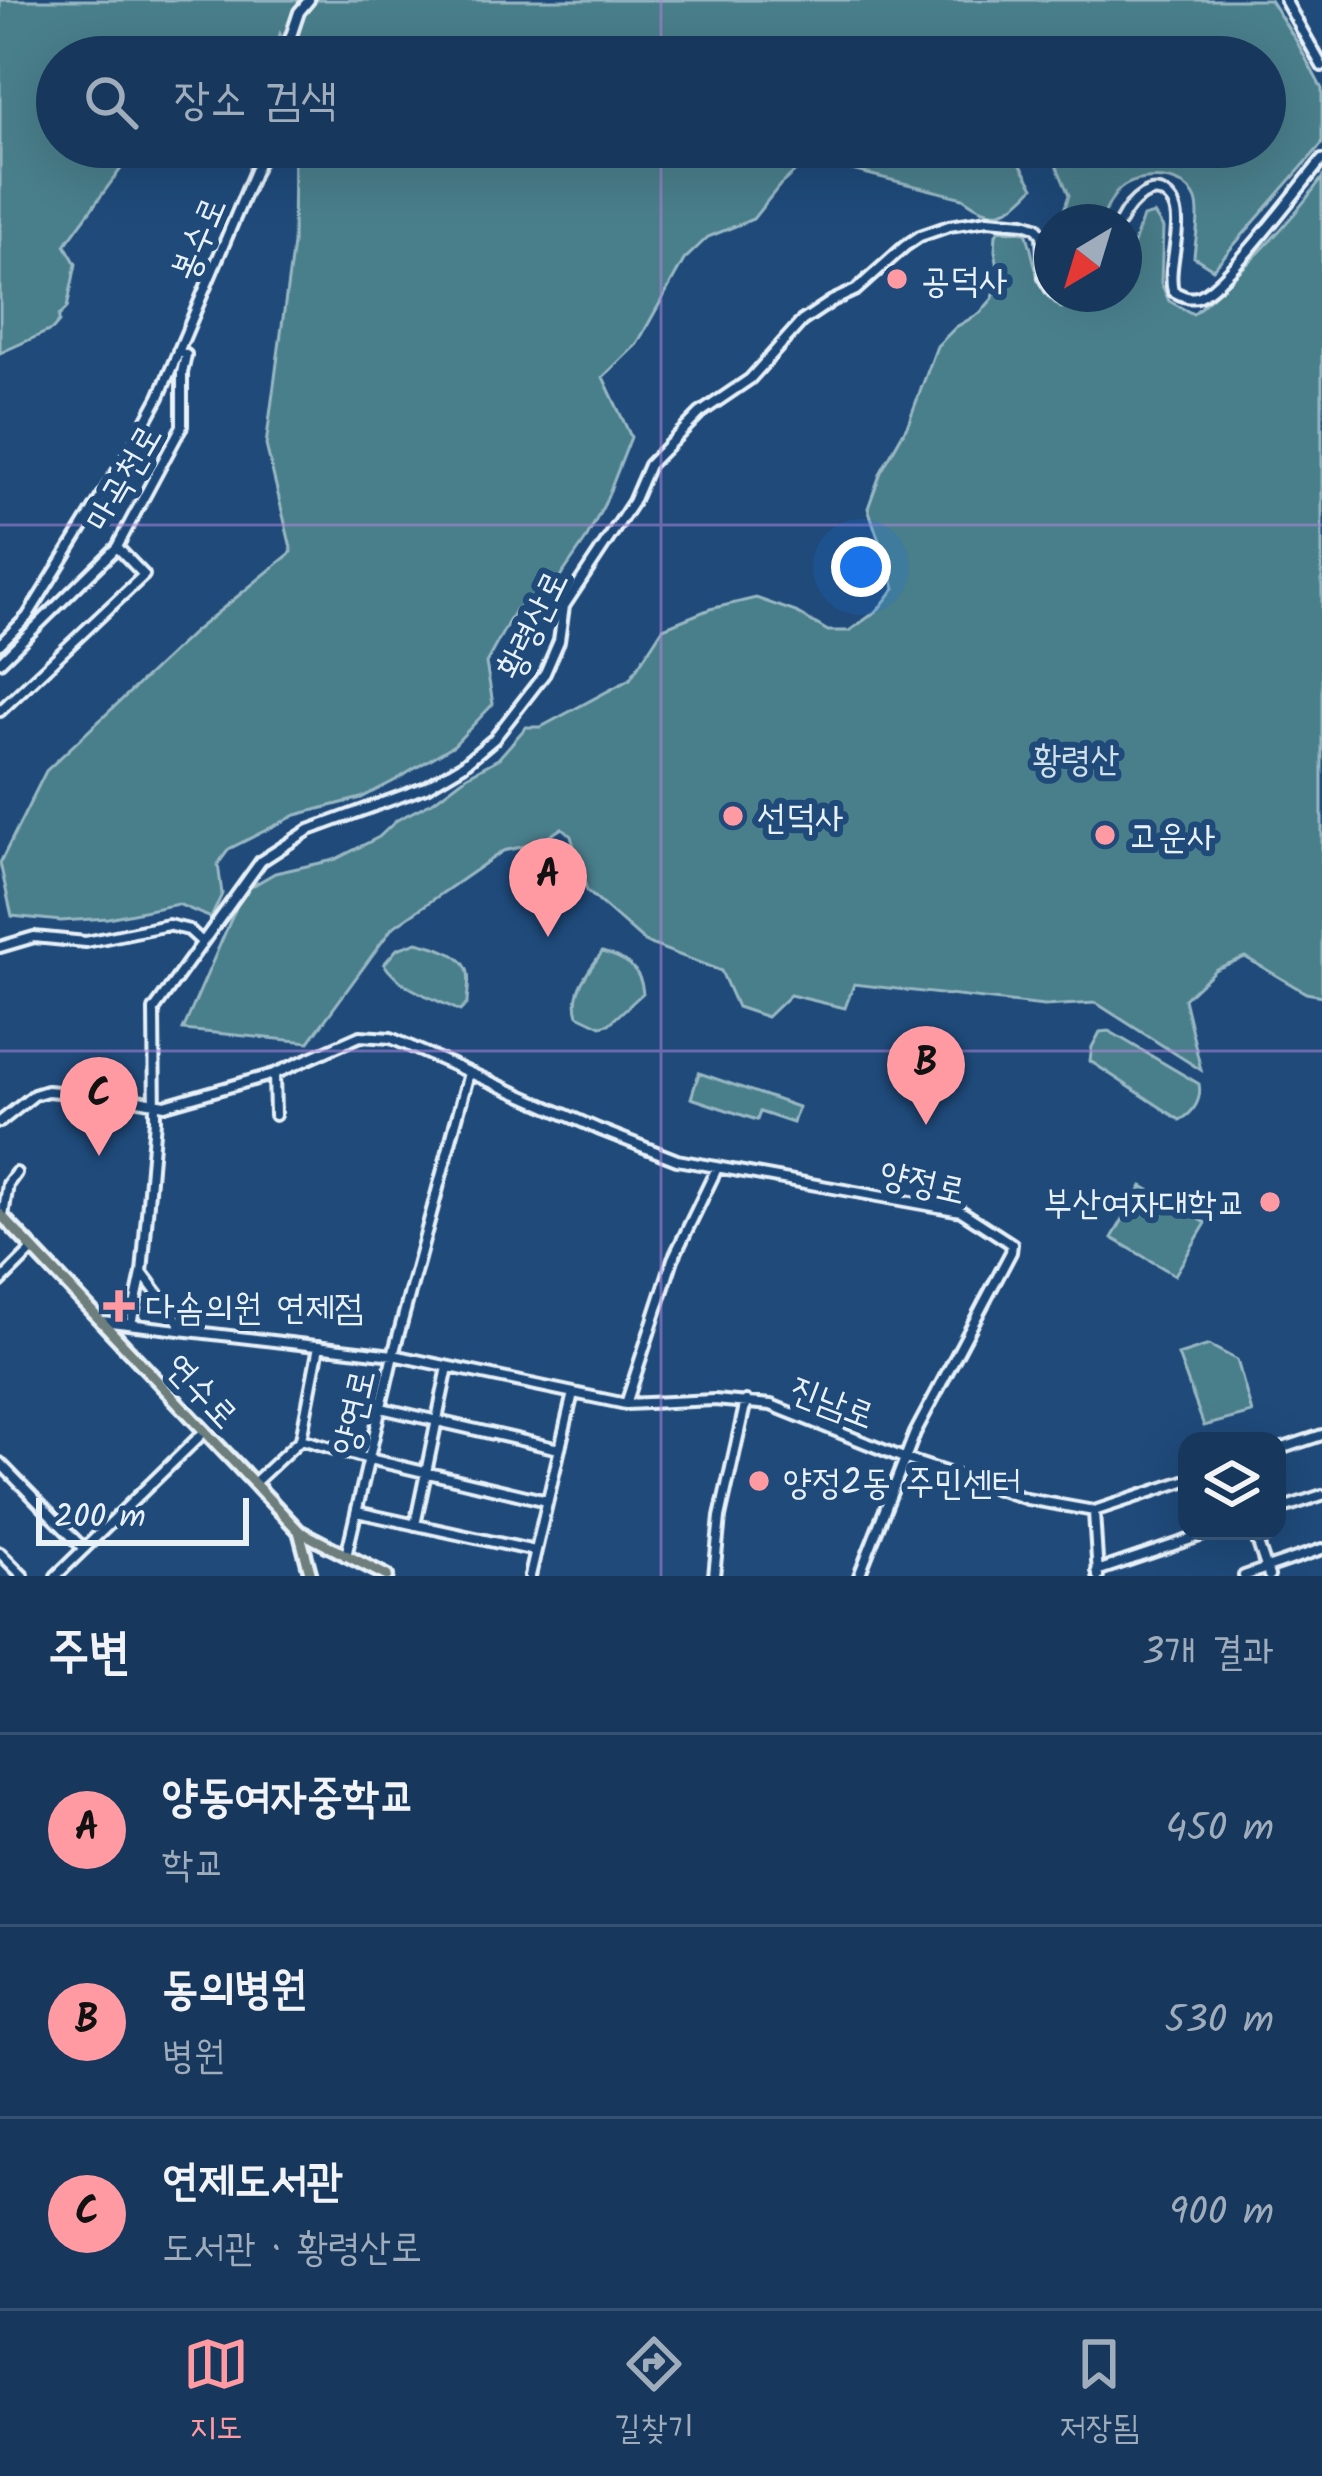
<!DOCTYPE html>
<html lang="ko">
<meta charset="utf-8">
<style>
body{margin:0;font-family:Kalam,"Poor Story",sans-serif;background:#203f62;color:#f1f3f6}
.controls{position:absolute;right:36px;bottom:36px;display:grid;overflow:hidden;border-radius:24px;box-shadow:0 12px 48px #0002}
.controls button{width:108px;height:108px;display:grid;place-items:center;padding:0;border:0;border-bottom:3px solid #365272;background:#17385c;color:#f1f3f6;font:60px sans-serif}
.compass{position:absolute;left:1034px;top:204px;width:108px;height:108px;border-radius:50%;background:#17385c;box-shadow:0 12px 48px #0002;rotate:218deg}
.scale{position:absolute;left:36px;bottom:30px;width:213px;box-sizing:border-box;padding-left:12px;border:6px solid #e8f1f8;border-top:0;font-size:33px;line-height:42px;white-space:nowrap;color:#e8f1f8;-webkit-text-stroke:9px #1f4a7a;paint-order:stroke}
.you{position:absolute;left:861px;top:567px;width:42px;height:42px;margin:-30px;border:9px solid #fff;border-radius:50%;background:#1a73e8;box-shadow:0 0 0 18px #1a73e833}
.badge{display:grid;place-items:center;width:78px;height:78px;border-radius:50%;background:#ff9aa2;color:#111;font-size:39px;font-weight:700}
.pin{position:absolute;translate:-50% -99px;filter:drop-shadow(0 3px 6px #0008)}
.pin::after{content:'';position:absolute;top:63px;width:42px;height:36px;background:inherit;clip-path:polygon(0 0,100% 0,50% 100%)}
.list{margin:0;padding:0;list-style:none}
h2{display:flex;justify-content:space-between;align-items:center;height:156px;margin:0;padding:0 48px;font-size:51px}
h2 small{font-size:39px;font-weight:400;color:#9eacbb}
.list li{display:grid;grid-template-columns:78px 1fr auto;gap:36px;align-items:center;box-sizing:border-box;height:192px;padding:0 48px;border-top:3px solid #365272}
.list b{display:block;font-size:45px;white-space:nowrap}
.list p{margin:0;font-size:39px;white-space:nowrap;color:#9eacbb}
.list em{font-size:39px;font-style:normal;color:#9eacbb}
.icon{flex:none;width:66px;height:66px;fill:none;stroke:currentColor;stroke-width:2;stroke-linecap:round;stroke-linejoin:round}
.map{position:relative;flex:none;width:1322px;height:1576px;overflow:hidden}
.search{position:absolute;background:#17385c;box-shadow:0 12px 48px #0002;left:36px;right:36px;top:36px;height:132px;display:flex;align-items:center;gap:30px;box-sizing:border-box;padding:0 42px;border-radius:66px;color:#9eacbb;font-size:45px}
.sheet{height:732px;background:#17385c}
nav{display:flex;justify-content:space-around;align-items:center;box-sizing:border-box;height:168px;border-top:3px solid #365272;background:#17385c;font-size:33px;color:#9eacbb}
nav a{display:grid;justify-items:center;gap:6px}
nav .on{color:#ff9aa2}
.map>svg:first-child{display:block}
.green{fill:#497e8b;stroke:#98b8c2;stroke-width:3}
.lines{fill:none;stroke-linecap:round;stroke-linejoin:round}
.minor-casing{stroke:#e8f1f8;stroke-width:16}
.major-casing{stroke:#e8f1f8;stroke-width:18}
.minor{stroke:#1f4a7a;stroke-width:8}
.major{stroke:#6d7e7c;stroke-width:9}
.grid{fill:none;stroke:#ac85d9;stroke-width:3;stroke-opacity:0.55}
.poi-dot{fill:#ff9aa2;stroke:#1f4a7a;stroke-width:4.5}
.labels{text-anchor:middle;stroke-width:12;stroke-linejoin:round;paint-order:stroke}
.street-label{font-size:36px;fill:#e8f1f8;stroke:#1f4a7a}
.poi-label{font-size:36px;fill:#e8f1f8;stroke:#1f4a7a;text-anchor:start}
.park-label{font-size:36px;fill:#d0e0e8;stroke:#1f4a7a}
</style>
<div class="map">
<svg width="1322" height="1576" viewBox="0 0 1322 1576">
<rect width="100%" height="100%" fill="#1f4a7a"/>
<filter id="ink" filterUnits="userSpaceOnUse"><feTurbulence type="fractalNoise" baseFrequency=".00833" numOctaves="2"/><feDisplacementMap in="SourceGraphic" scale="24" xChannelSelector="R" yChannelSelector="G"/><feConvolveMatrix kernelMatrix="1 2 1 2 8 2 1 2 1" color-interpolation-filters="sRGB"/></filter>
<g filter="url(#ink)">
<path class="green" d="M 0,0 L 1270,0 L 1297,42 L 1322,89 L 1322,144 L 1213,269 L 1194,257 C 1195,241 1201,215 1196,200 C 1186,174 1138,173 1120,189 C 1111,196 1106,212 1100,222 L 1060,222 L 1069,195 L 1055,162 L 1059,147 L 1265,147 L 1265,57 L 291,57 L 280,34 L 273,57 L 57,57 L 57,147 L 238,147 L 234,154 L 182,160 L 131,155 L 65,245 L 76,264 L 67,308 L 59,316 L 59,322 L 53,329 L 0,353 Z
M 294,147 L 1010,147 L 1034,187 C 1009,214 995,222 963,198 L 840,167 L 798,169 L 780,185 L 753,219 L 708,237 L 684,260 L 637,344 L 603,377 L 631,437 L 605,503 L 585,541 L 561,576 L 515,610 L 486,663 L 493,704 L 454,745 L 394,781 L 361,798 L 296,815 L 229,849 L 218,864 L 222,894 L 211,918 L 178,904 L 108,918 L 61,921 L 12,916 L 0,863 L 46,771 L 195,631 L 292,552 L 266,445 L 293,244 Z
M 1322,178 L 1322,996 L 1306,993 L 1245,957 L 1216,969 L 1184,999 L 1201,1070 L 1096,1003 L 1044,1006 L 854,984 L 845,1008 L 790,995 L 767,1017 L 737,1007 L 721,971 L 645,942 L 587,891 L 571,836 L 562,828 L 539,843 L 503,851 L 392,928 L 309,1042 L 183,1030 L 238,903 L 249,888 L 275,873 L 334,860 L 379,837 L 397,820 L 434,801 L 467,776 L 498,759 L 526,727 L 541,727 L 630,679 L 663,628 L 710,609 L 756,598 L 796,612 L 828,631 L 849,631 L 877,611 L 895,588 L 868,508 L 881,472 L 908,424 L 937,346 L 956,327 L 980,313 L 993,298 L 999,273 L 995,251 L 996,234 L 1000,230 L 1026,232 C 1037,263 1033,287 1061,308 L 1078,305 L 1094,294 L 1124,294 L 1124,259 L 1132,249 L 1143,217 L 1154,214 L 1163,228 L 1161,283 L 1169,301 L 1193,314 C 1241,272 1285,230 1322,178 Z
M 417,942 C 433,946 464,953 468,973 C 470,982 467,995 467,1004 L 460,1011 C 434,998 400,989 384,964 L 397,949 Z
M 602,952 C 625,958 641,968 643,993 L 609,1024 L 601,1026 L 578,1015 C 570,991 590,970 602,952 Z
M 1109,1031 L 1199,1084 C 1202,1099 1194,1113 1180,1120 L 1090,1061 L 1092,1047 L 1100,1032 Z
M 699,1073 L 798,1107 L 793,1123 L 760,1112 L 757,1120 L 691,1098 Z
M 1142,1186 L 1206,1223 L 1175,1275 L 1112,1238 Z
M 1209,1345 L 1237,1360 L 1252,1413 L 1204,1426 L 1178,1355 Z"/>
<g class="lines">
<g class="minor-casing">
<path id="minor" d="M 1285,0 L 1322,66
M 284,57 L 299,12 L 309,0
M 1120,222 C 1129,204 1154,176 1172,202 C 1186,223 1166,266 1173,291 C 1182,296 1190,300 1200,296 C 1227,285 1299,187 1322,160
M 1056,294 L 1060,297 L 1076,294
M 0,644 L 27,617 L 128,454 L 159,397 L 265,147
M 0,662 L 117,547 L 182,426 L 182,373 L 186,355 L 178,351
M 0,711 L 144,575 L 117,547
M 0,947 L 34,937 L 86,942 L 168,925 L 189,930 L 202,942
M 274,1074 L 275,1115
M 0,1122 L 34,1095 L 47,1091 L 128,1098 L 165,1105 L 274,1074 L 360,1036 L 391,1038 L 598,1129 L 677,1160 L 961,1211 L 1012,1244 L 1011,1252 L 915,1433 L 859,1576
M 3,1216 L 8,1184 L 16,1173
M 143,1274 L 184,1329
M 0,1282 L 33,1249
M 102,1321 L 393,1355 L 626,1404 L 714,1400 L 771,1405 L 906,1459 L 1027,1499 L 1094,1511 L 1187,1480
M 131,1324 L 142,1273 L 155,1120 L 154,1010 L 261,861 L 309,830 L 426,787 L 463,765 L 494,739 L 545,673 L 559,641 L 564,606 L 633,502 L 649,465 L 700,413 L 750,379 L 802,321 L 832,301 L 856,290 L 905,246 L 920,236 L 949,226 L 988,220 L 1024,223 L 1036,227 L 1042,235 L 1044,278 L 1052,291
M 626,1404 L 673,1259 L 717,1168
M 381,1408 L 559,1449
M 301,1439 L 365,1458 L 547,1501
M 1277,1450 L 1322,1435
M 0,1463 L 84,1549
M 254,1483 L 301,1439 L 319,1346
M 1277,1510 L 1322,1495
M 357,1512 L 535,1551
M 1094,1512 L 1098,1576
M 415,1525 L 448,1367
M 1254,1531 L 1269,1576
M 0,1553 L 23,1576
M 346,1556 L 393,1355 L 469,1073
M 1097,1571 L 1215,1531
M 56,1576 L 205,1431
M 530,1576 L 573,1393
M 714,1576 L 720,1517 L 746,1401
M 1244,1576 L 1322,1549"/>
</g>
<g class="major-casing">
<path id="major" d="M 0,1214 L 299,1531 L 387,1576
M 299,1531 L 311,1576"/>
</g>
<use href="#minor" class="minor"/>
<use href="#major" class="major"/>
</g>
</g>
<path class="grid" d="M 661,0 L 661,57M 661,147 L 661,1576M 0,525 L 1322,525M 0,1051 L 1322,1051"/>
<g class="poi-dot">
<circle cx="897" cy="279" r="12"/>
<circle cx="733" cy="816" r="12"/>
<circle cx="1105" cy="835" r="12"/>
<circle cx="1270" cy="1202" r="12"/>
<path d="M113 1288h12v12h12v12h-12v12h-12v-12h-12v-12h12z"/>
<circle cx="759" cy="1481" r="12"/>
</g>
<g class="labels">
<g class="street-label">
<text transform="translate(197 238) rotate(-67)" y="13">봉수로</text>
<text transform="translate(122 477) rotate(-60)" y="13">마곡천로</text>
<text transform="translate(531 624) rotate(-64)" y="13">황령산로</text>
<text transform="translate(923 1181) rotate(13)" y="13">양정로</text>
<text transform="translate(203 1390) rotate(47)" y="13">연수로</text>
<text transform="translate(833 1401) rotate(21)" y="13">진남로</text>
<text transform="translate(352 1412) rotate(-77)" y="13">양연로</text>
</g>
<g class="poi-label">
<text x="921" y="292">공덕사</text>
<text x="757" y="829">선덕사</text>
<text x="1129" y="848">고운사</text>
<text x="1246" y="1215" text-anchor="end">부산여자대학교</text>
<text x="146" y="1319">다솜의원 연제점</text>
<text x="783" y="1494">양정2동 주민센터</text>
</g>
<g class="park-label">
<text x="1076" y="771">황령산</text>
</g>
</g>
</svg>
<div class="controls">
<button><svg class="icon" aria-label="layers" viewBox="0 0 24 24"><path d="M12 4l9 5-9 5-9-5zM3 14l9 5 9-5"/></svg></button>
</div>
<svg class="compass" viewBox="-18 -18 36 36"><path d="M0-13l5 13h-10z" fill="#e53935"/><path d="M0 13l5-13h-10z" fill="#9eacbb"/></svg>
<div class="scale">200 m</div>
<div class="you"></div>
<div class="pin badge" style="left:548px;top:937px">A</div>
<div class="pin badge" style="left:926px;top:1125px">B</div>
<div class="pin badge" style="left:99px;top:1156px">C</div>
<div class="search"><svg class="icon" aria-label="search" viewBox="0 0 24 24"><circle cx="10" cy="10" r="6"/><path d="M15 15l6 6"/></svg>장소 검색</div>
</div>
<section class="sheet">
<h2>주변<small>3개 결과</small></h2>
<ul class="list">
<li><span class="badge">A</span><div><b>양동여자중학교</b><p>학교</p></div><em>450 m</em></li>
<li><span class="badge">B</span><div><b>동의병원</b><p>병원</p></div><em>530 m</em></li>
<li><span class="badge">C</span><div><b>연제도서관</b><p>도서관 · 황령산로</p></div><em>900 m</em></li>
</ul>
</section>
<nav>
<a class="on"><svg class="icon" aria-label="map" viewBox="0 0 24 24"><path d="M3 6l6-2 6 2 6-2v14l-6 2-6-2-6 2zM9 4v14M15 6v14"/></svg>지도</a>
<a><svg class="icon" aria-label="directions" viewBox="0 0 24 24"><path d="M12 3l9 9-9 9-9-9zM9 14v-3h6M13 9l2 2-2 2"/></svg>길찾기</a>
<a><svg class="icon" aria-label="saved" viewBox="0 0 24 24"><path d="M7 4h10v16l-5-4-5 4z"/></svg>저장됨</a>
</nav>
